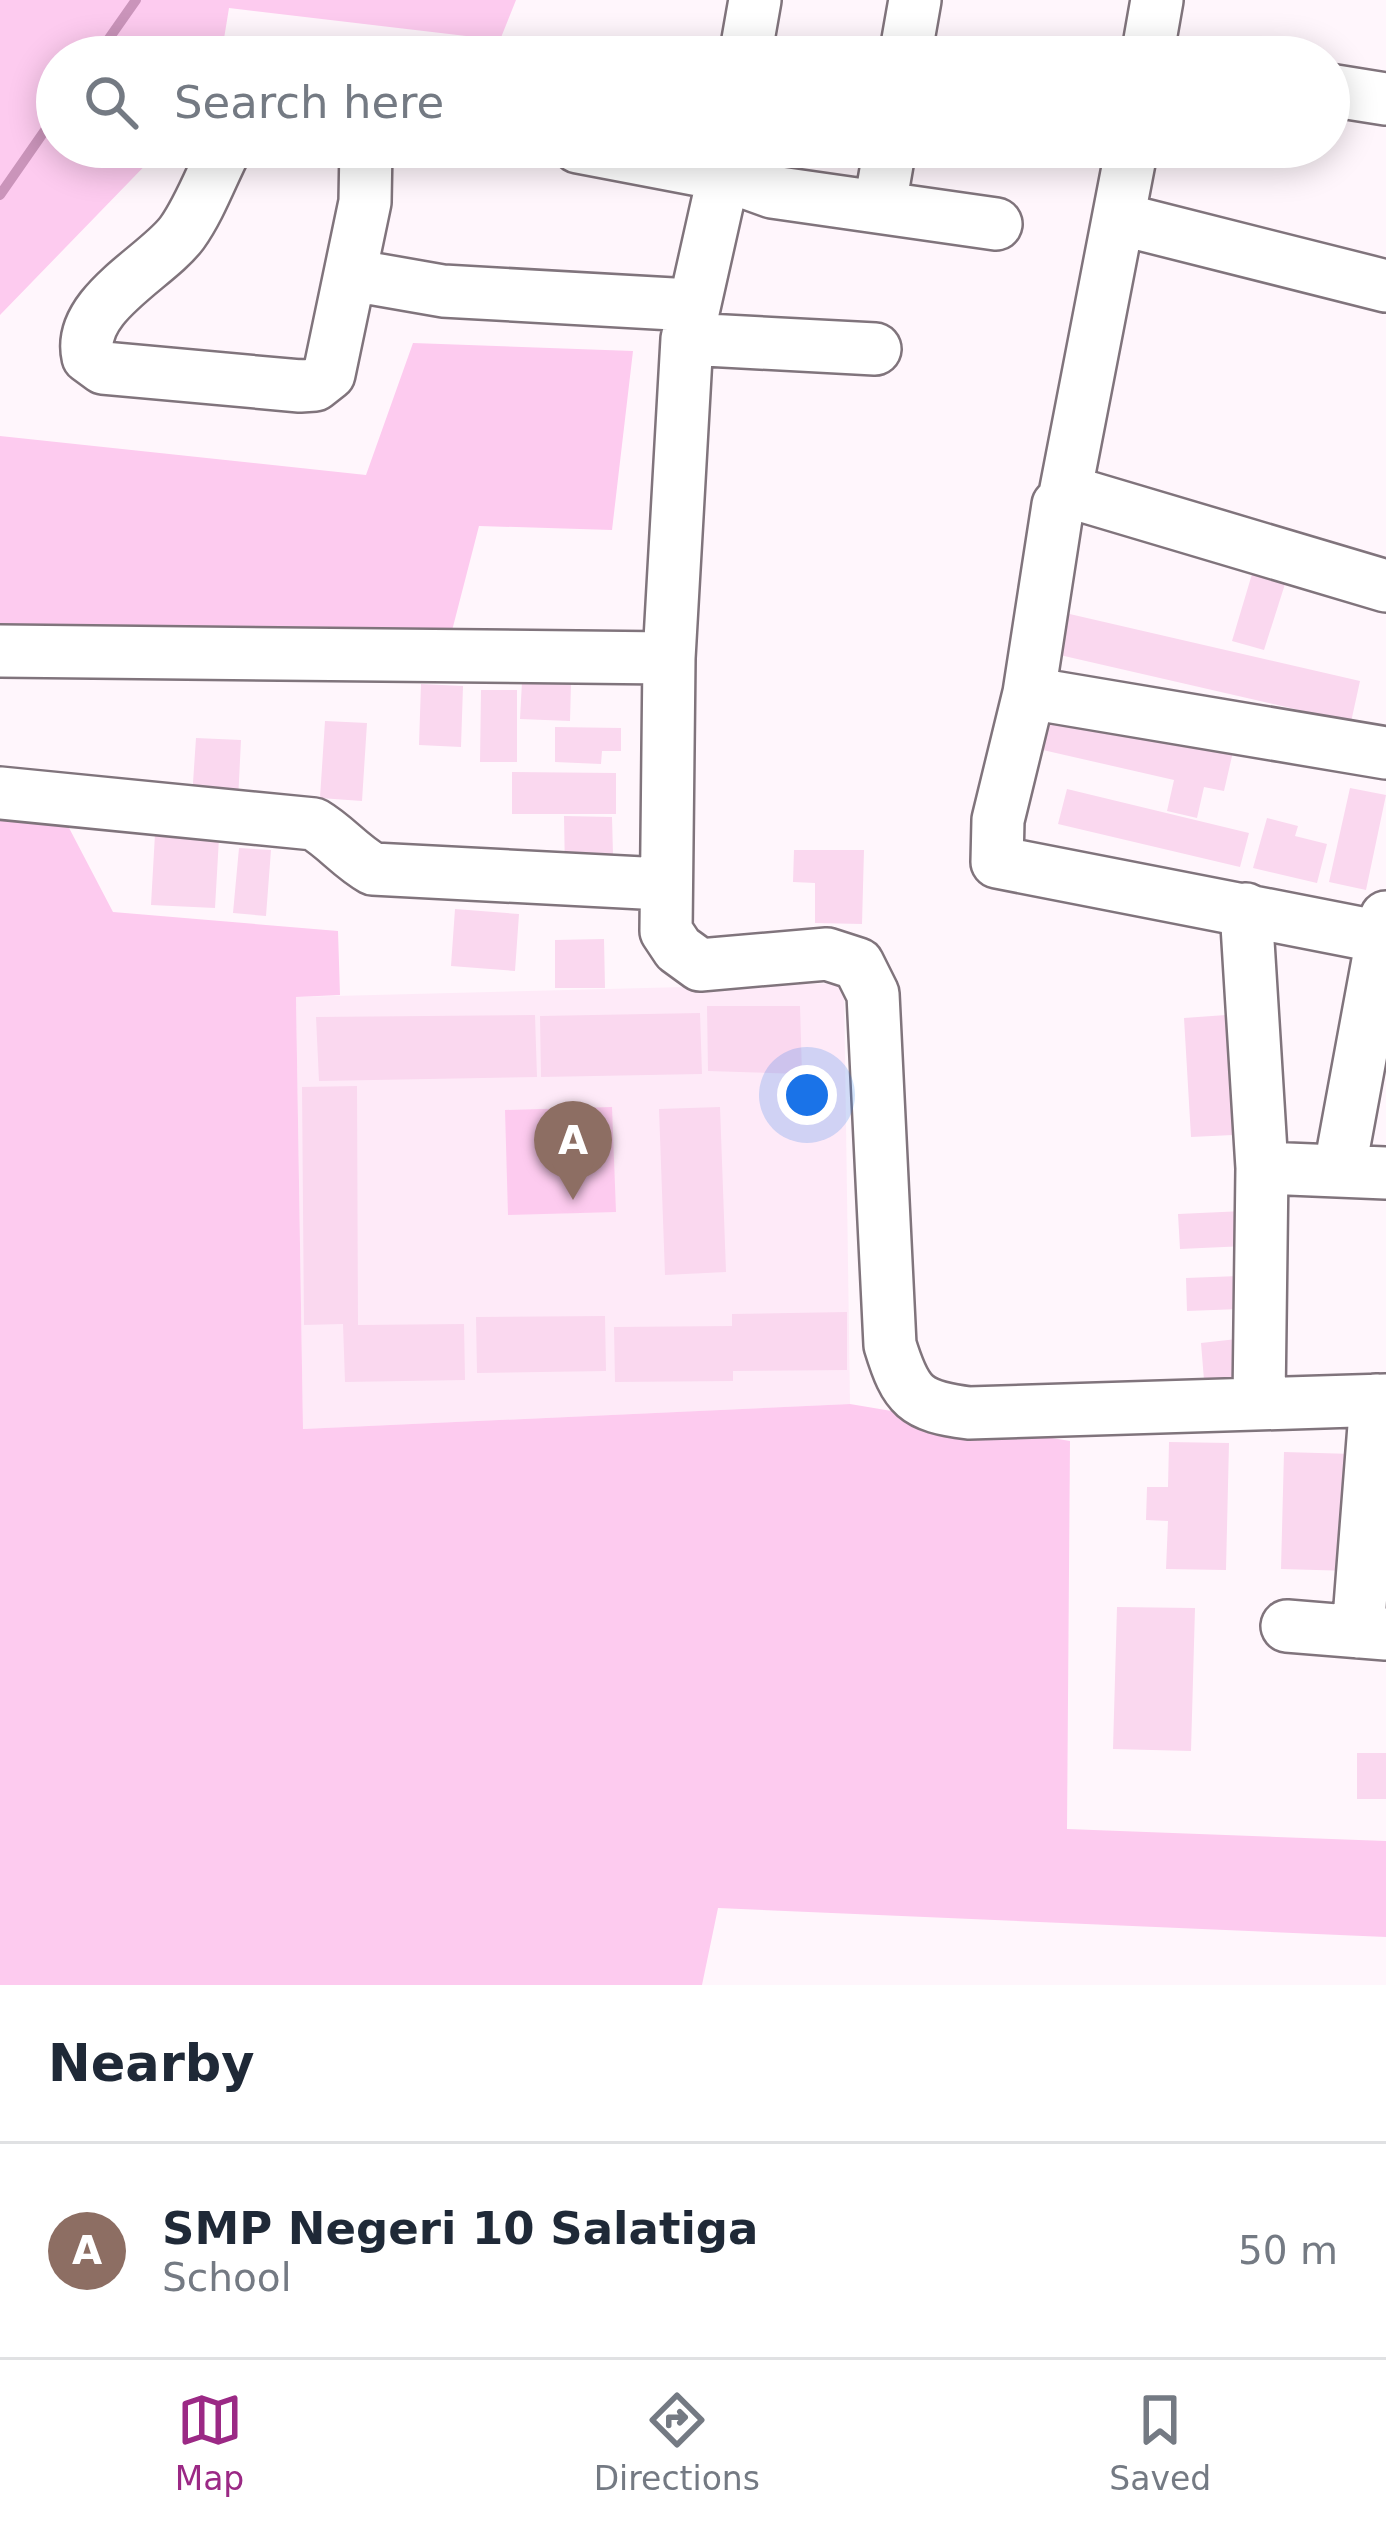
<!DOCTYPE html>
<style>
body{margin:0;font-family:"DejaVu Sans",sans-serif;background:#f2f2f3;color:#1f2937}
.you{position:absolute;left:807px;top:1095px;width:42px;height:42px;margin:-30px;border:9px solid #fff;border-radius:50%;background:#1a73e8;box-shadow:0 0 0 18px #1a73e833}
.badge{display:grid;place-items:center;width:78px;height:78px;border-radius:50%;background:#9b2985;color:#fff;font-size:39px;font-weight:700}
.pin{position:absolute;translate:-50% -99px;filter:drop-shadow(0 3px 6px #0008)}
.pin::after{content:'';position:absolute;top:63px;width:42px;height:36px;background:inherit;clip-path:polygon(0 0,100% 0,50% 100%)}
.list{margin:0;padding:0;list-style:none}
h2{display:flex;justify-content:space-between;align-items:center;height:156px;margin:0;padding:0 48px;font-size:51px}
h2 small{font-size:39px;font-weight:400;color:#747a83}
.list li{display:grid;grid-template-columns:78px 1fr auto;gap:36px;align-items:center;box-sizing:border-box;height:216px;padding:0 48px;border-top:3px solid #e0e1e3}
.list b{display:block;font-size:45px;white-space:nowrap}
.list p{margin:0;font-size:39px;white-space:nowrap;color:#747a83}
.list em{font-size:39px;font-style:normal;color:#747a83}
.icon{flex:none;width:66px;height:66px;fill:none;stroke:currentColor;stroke-width:2;stroke-linecap:round;stroke-linejoin:round}
.map{position:relative;flex:none;width:1386px;height:1985px;overflow:hidden}
.search{position:absolute;background:#fff;box-shadow:0 6px 30px #0003;left:36px;right:36px;top:36px;height:132px;display:flex;align-items:center;gap:30px;box-sizing:border-box;padding:0 42px;border-radius:66px;color:#747a83;font-size:45px}
.sheet{height:372px;background:#fff}
nav{display:flex;justify-content:space-around;align-items:center;box-sizing:border-box;height:168px;border-top:3px solid #e0e1e3;background:#fff;font-size:33px;color:#747a83}
nav a{display:grid;justify-items:center;gap:6px}
nav .on{color:#9b2985}
.map>svg:first-child{display:block}
.built{fill:#feeaf8}
.green{fill:#fdcbef}
.lines{fill:none;stroke-linecap:round;stroke-linejoin:round}
.stream{stroke:#ca94ba;stroke-width:10}
.building{fill:#fad8ef}
.minor-casing{stroke:#80747c;stroke-width:56}
.minor{stroke:#fff;stroke-width:51}
</style>
<div class="map">
<svg width="1386" height="1985" viewBox="0 0 1386 1985">
<rect width="100%" height="100%" fill="#fff6fc"/>
<path class="built" d="M 844,983 L 850,1404 L 303,1429 L 296,997 Z"/>
<path class="green" d="M 0,0 L 516,0 L 500,40 L 229,8 L 221,57 L 57,57 L 57,147 L 163,147 L 0,315 Z
M 413,343 L 633,351 L 612,530 L 479,526 L 447,650 L 0,631 L 0,436 L 366,475 Z
M 0,799 L 56,803 L 113,912 L 338,931 L 340,995 L 296,997 L 303,1429 L 850,1404 L 1070,1441 L 1067,1829 L 1386,1841 L 1386,1937 L 718,1908 L 702,1985 L 0,1985 Z
M 612,1107 L 616,1212 L 508,1215 L 505,1110 Z"/>
<g class="lines">
<path class="stream" d="M 96,57 L 136,0
M 0,195 L 57,113"/>
</g>
<path class="building" d="M 1252,574 L 1285,584 L 1264,650 L 1232,641 Z
M 1048,609 L 1360,681 L 1351,722 L 1038,650 Z
M 522,682 L 571,683 L 570,721 L 520,719 Z
M 421,684 L 463,686 L 461,747 L 419,745 Z
M 481,690 L 517,690 L 517,762 L 480,762 Z
M 1032,698 L 1235,743 L 1224,791 L 1204,787 L 1197,818 L 1167,811 L 1174,780 L 1021,745 Z
M 325,721 L 367,723 L 362,801 L 320,798 Z
M 555,727 L 621,728 L 621,751 L 602,751 L 601,764 L 555,762 Z
M 196,738 L 241,740 L 238,801 L 192,798 Z
M 512,772 L 616,773 L 616,814 L 512,814 Z
M 1350,788 L 1386,795 L 1366,890 L 1329,882 Z
M 1067,789 L 1249,833 L 1240,867 L 1058,824 Z
M 564,816 L 612,817 L 613,855 L 565,872 Z
M 1267,818 L 1298,826 L 1295,836 L 1327,844 L 1317,883 L 1253,868 Z
M 155,834 L 219,838 L 215,908 L 151,905 Z
M 239,848 L 271,850 L 266,916 L 233,913 Z
M 794,850 L 864,850 L 862,924 L 815,923 L 815,883 L 793,882 Z
M 455,909 L 519,914 L 515,971 L 451,966 Z
M 604,939 L 605,988 L 555,988 L 555,940 Z
M 707,1006 L 800,1006 L 802,1074 L 708,1071 Z
M 700,1013 L 702,1074 L 541,1077 L 540,1016 Z
M 535,1015 L 537,1077 L 319,1081 L 316,1017 Z
M 1226,1015 L 1233,1135 L 1191,1137 L 1184,1018 Z
M 357,1086 L 358,1325 L 464,1324 L 465,1380 L 345,1382 L 343,1324 L 304,1325 L 302,1087 Z
M 720,1107 L 726,1272 L 665,1275 L 659,1109 Z
M 1244,1211 L 1246,1246 L 1180,1249 L 1178,1214 Z
M 1239,1276 L 1240,1309 L 1187,1311 L 1186,1278 Z
M 847,1312 L 847,1370 L 733,1371 L 733,1381 L 615,1382 L 614,1327 L 732,1326 L 732,1314 Z
M 605,1316 L 606,1371 L 477,1373 L 476,1317 Z
M 1237,1339 L 1240,1377 L 1204,1380 L 1201,1343 Z
M 1169,1442 L 1229,1443 L 1226,1570 L 1166,1569 L 1168,1521 L 1146,1520 L 1147,1487 L 1168,1487 Z
M 1284,1452 L 1353,1454 L 1351,1571 L 1281,1569 Z
M 1117,1607 L 1195,1608 L 1191,1751 L 1113,1749 Z
M 1357,1753 L 1386,1753 L 1386,1799 L 1357,1799 Z"/>
<g class="lines">
<g class="minor-casing">
<path id="minor" d="M 745,57 L 755,0
M 905,57 L 915,0
M 1147,57 L 1157,0
M 1329,90 L 1386,99
M 226,147 C 212,174 200,208 182,233 C 156,268 76,305 88,357 L 103,368 L 300,386 L 315,385 L 329,374 L 365,202 L 366,147
M 578,147 L 725,175 L 772,192 L 996,224
M 730,147 L 687,339 L 669,658 L 666,931 L 678,949 L 700,965 L 827,954 L 858,964 L 873,994 L 890,1345 C 906,1397 915,1406 969,1413 L 1386,1400
M 880,205 L 890,147
M 1120,219 L 1386,286
M 351,275 L 443,291 L 691,305
M 687,339 L 875,349
M 1065,494 L 1132,147
M 1386,586 L 1070,492 L 1058,505 L 1029,693 L 1386,753
M 0,651 L 669,658
M 1029,693 L 998,820 L 997,862 L 1381,937
M 0,793 L 314,824 C 336,837 350,856 373,869 L 662,884
M 1246,909 L 1262,1168 L 1259,1402
M 1340,1167 L 1386,917
M 1262,1168 L 1386,1173
M 1287,1626 L 1386,1634
M 1358,1632 L 1376,1400"/>
</g>
<use href="#minor" class="minor"/>
</g>
</svg>
<div class="you"></div>
<div class="pin badge" style="left:573px;top:1200px;background:#8d6e63">A</div>
<div class="search"><svg class="icon" aria-label="search" viewBox="0 0 24 24"><circle cx="10" cy="10" r="6"/><path d="M15 15l6 6"/></svg>Search here</div>
</div>
<section class="sheet">
<h2>Nearby<small></small></h2>
<ul class="list">
<li><span class="badge" style="background:#8d6e63">A</span><div><b>SMP Negeri 10 Salatiga</b><p>School</p></div><em>50 m</em></li>
</ul>
</section>
<nav>
<a class="on"><svg class="icon" aria-label="map" viewBox="0 0 24 24"><path d="M3 6l6-2 6 2 6-2v14l-6 2-6-2-6 2zM9 4v14M15 6v14"/></svg>Map</a>
<a><svg class="icon" aria-label="directions" viewBox="0 0 24 24"><path d="M12 3l9 9-9 9-9-9zM9 14v-3h6M13 9l2 2-2 2"/></svg>Directions</a>
<a><svg class="icon" aria-label="saved" viewBox="0 0 24 24"><path d="M7 4h10v16l-5-4-5 4z"/></svg>Saved</a>
</nav>
